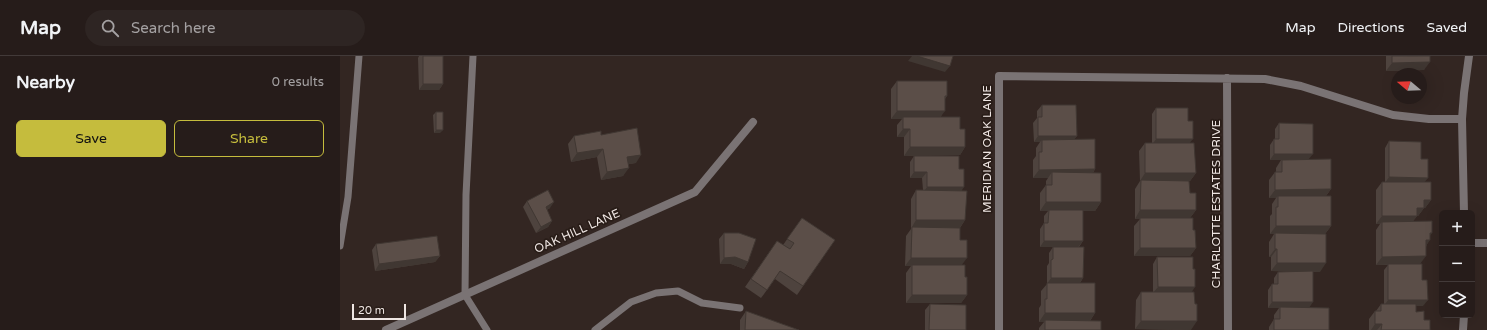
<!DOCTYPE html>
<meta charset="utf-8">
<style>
body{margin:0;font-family:"Varela Round",sans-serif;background:#2e2523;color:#f1f3f6}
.controls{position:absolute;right:12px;bottom:12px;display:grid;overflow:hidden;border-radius:6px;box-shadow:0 4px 16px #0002}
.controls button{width:36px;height:36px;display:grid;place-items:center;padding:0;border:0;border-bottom:1px solid #423a39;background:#261c1a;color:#f1f3f6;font:20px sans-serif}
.compass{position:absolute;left:1051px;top:12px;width:36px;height:36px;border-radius:50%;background:#261c1a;box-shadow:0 4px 16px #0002;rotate:289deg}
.scale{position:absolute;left:12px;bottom:10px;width:54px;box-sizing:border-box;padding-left:4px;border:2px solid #efe6e3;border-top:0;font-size:11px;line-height:14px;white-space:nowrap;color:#efe6e3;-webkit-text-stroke:3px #291d18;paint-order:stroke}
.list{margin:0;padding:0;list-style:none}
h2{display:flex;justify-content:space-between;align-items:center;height:52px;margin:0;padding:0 16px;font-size:17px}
h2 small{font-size:13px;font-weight:400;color:#a4a1a2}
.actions{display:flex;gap:8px;padding:12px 16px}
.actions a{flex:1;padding:9px 0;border:1px solid #c5bc3d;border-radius:6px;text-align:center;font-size:14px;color:#c5bc3d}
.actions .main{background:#c5bc3d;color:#111}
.icon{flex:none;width:22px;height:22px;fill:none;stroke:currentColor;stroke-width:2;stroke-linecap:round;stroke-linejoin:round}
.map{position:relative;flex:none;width:1147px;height:274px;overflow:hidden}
header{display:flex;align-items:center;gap:24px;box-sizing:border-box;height:56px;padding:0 20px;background:#261c1a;border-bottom:1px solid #423a39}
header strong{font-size:19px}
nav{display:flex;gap:22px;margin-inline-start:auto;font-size:14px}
.search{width:280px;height:36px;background:#2e2523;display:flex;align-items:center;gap:10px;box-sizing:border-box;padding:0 14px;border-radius:22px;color:#a4a1a2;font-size:15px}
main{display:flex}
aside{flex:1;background:#261c1a}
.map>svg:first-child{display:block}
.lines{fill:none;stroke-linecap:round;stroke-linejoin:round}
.service{stroke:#7a7374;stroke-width:7}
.minor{stroke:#7a7374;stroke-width:8}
.wall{fill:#4e433e}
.shaded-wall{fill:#403732}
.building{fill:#5b4e48;stroke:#403732}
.labels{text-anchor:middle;stroke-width:3.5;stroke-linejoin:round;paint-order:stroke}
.street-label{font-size:12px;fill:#efe6e3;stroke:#291d18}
</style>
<header>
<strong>Map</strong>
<div class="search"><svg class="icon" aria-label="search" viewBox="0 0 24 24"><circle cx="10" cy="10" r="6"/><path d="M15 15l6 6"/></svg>Search here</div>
<nav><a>Map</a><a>Directions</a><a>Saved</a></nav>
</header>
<main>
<aside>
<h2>Nearby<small>0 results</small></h2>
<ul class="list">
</ul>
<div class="actions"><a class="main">Save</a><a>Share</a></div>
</aside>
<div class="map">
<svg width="1147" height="274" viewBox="0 0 1147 274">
<rect width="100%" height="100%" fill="#332622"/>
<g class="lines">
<path class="service" d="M 133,0 L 126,139 L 125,239 L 147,274
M 0,190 L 8,141 L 19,0
M 255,274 L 291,246 L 316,237 L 338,235 L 362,247 L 400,252"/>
<path class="minor" d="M 887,22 L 888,274
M 1124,157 L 1122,63 L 1124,37 L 1129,0
M 1132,187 L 1147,187
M 46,274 L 355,136 L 413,66
M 659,274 L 659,20 L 925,23 L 961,30 L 1053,59 L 1089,63 L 1122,63
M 1123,274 L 1124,259"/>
</g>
<path class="wall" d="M 79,0 L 103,0 L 103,28 L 99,34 L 79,34 L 78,2 Z
M 1046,0 L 1090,0 L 1084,14 L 1046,15 Z
M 557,25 L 607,40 L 605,43 L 601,61 L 620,73 L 625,91 L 620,99 L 564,100 L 564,81 L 557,81 L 557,69 L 562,63 L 551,63 L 551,33 Z
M 702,49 L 737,80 L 734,83 L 755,113 L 753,117 L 761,146 L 755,155 L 743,155 L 743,185 L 739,191 L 743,222 L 740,227 L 755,257 L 750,265 L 761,274 L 699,274 L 699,272 L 704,266 L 699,266 L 699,252 L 701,249 L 701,235 L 707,228 L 707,210 L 709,207 L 709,197 L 713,191 L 700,191 L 700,173 L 704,167 L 704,160 L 708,155 L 700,155 L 700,137 L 706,129 L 706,125 L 708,122 L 693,122 L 693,104 L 696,100 L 696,92 L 700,86 L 694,86 L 693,67 L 697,62 L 697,55 Z
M 816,52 L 848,65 L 850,87 L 856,117 L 850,125 L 849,125 L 850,137 L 856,154 L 850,162 L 856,192 L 850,200 L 794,200 L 794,170 L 800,163 L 795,163 L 795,133 L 800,125 L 799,95 L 805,87 L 812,87 L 812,58 Z
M 96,56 L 100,77 L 94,77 L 93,59 Z
M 939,67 L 969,103 L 991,133 L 986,140 L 991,170 L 985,178 L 980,216 L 973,216 L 969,251 L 989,274 L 929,274 L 929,271 L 934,263 L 934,259 L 939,252 L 928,252 L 928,234 L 932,228 L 934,228 L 934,222 L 938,216 L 966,216 L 931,215 L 931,201 L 929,201 L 929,186 L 934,178 L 930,178 L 930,160 L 932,158 L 932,148 L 936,142 L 929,142 L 929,124 L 935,116 L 936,116 L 936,112 L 941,104 L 930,104 L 930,89 L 934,83 L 935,83 L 935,73 Z
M 261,79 L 296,107 L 289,108 L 283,120 L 261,124 L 257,101 L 231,106 L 228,88 L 234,80 Z
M 1049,85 L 1081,103 L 1084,126 L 1091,144 L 1085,152 L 1084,152 L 1078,160 L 1077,160 L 1073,165 L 1090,180 L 1086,191 L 1080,208 L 1083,250 L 1076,250 L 1076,256 L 1084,264 L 1090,274 L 1029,274 L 1029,263 L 1035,255 L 1036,255 L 1041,248 L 1044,248 L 1044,214 L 1048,209 L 1036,209 L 1036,174 L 1040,168 L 1036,168 L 1036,134 L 1042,126 L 1045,126 L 1045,92 Z
M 574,100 L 619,113 L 625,164 L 620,172 L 620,184 L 622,209 L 625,221 L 627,239 L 621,247 L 566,247 L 566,217 L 571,210 L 565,210 L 566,180 L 571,173 L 571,143 L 576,134 L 583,134 L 582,122 L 570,122 L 570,106 Z
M 187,145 L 210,152 L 207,154 L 212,165 L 208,171 L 196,177 L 183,151 Z
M 462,162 L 495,184 L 457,239 L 435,223 L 421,242 L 405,231 L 437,185 L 443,189 Z
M 384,177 L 408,206 L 404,213 L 391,208 L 380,208 L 379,183 Z
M 36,188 L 100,200 L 95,206 L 35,215 L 32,194 Z
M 817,201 L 852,236 L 851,274 L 795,273 L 796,244 L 801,236 L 813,236 L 813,208 Z
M 590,248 L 626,274 L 585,274 L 585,254 Z
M 406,255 L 459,274 L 400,274 L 400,264 Z"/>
<path class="shaded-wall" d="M 572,0 L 577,0 L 610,10 L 605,16 L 568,5 Z
M 1090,6 L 1084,14 L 1046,15 L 1052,7 Z
M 83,28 L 103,28 L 99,34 L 79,34 Z
M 557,55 L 605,55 L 599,63 L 563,61 L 562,63 L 551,63 Z
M 563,73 L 570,73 L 564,81 L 557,81 Z
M 96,74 L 103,74 L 100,77 L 94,77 Z
M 698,80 L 737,80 L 732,86 L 702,84 L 700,86 L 694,86 Z
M 816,83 L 853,83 L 848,89 L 812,89 Z
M 570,91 L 625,91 L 620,99 L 564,100 Z
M 263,93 L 257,101 L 231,106 L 237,97 Z
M 934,98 L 973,98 L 968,104 L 930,104 Z
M 301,99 L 296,107 L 282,109 L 287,101 Z
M 289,112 L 283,120 L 261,124 L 267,116 Z
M 755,113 L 750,122 L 712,116 L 708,122 L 693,122 L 699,114 Z
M 574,116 L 587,116 L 582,122 L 570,122 Z
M 805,117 L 856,117 L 850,125 L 800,125 Z
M 1049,121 L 1088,122 L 1083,128 L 1045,127 Z
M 587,131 L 624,131 L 620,137 L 583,137 Z
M 991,133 L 985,141 L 938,140 L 936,142 L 929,142 L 935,134 Z
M 1084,144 L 1091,144 L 1085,152 L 1084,152 L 1078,160 L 1071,160 L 1077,152 Z
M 214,146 L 210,152 L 201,157 L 206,151 Z
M 706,146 L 761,146 L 755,155 L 709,155 L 709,154 L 708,155 L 700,155 Z
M 800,154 L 856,154 L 850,162 L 795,163 Z
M 1042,160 L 1077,160 L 1071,168 L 1042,166 L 1040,168 L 1036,168 Z
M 576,164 L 625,164 L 619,173 L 572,171 Z
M 212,165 L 208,171 L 196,177 L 201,171 Z
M 936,170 L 991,170 L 985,178 L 935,177 L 934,178 L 930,178 Z
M 1090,177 L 1092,177 L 1087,184 L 1090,184 L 1084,193 L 1080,193 Z
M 704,185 L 743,185 L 738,191 L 700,191 Z
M 800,192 L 856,192 L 850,200 L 794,200 Z
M 935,193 L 937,193 L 931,201 L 929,201 Z
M 100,200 L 95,206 L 35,215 L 39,208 Z
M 1086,200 L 1080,208 L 1036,209 L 1042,201 Z
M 395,201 L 408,206 L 404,213 L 391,208 L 380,208 L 384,202 Z
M 571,202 L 627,202 L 621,210 L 572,209 L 571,210 L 565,210 Z
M 937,207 L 986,207 L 980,216 L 931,215 Z
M 711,222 L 743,222 L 739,228 L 707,228 Z
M 818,231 L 855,231 L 851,237 L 813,237 Z
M 572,239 L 627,239 L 621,247 L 566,247 Z
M 1048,244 L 1088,244 L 1083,250 L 1044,250 Z
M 932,246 L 973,246 L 969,252 L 940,251 L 939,252 L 928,252 Z
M 705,257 L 755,257 L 749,266 L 705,264 L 704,266 L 699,266 Z
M 801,265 L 857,265 L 851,274 L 795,273 Z
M 1035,268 L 1042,268 L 1037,274 L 1031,274 Z"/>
<path class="building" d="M 83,0 L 103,0 L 103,28 L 83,28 Z
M 577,0 L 613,0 L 610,10 Z
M 1052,0 L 1090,0 L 1090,6 L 1052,7 Z
M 557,25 L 607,25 L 607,40 L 605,40 L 605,55 L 557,55 Z
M 702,49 L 736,49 L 737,80 L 698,80 L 698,61 L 702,61 Z
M 816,52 L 848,52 L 848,65 L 853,65 L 853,83 L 816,83 Z
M 96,56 L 103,56 L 103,74 L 96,74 Z
M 563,61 L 620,61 L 620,73 L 625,73 L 625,91 L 570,91 L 570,73 L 563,73 Z
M 939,67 L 973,68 L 973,98 L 934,98 L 934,83 L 939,83 Z
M 297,72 L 301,99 L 287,101 L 289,112 L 267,116 L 263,93 L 237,97 L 234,80 L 261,75 L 261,79 Z
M 755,83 L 755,113 L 699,114 L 699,96 L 702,96 L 702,84 Z
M 1049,85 L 1081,86 L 1081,103 L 1088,103 L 1088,122 L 1049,121 Z
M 805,87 L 854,87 L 856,117 L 805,117 Z
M 574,100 L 619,100 L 619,113 L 624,113 L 624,131 L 587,131 L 587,116 L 574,116 Z
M 991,103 L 991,133 L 935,134 L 935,116 L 942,116 L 942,104 Z
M 712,116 L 761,117 L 761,146 L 706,146 L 706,129 L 712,129 Z
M 801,124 L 849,125 L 850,137 L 856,137 L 856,154 L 800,154 Z
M 1042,126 L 1091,126 L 1091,144 L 1084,144 L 1084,152 L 1077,152 L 1077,160 L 1042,160 Z
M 208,134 L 214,146 L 206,151 L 212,165 L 201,171 L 187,145 Z
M 576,134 L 627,135 L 625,164 L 576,164 Z
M 938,140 L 991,140 L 991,170 L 936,170 L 936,151 L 938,151 Z
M 709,154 L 743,154 L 743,185 L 704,185 L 704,167 L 708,167 Z
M 462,162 L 495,184 L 463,230 L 440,215 L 427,234 L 411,223 L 437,185 L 450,193 L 454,187 L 447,183 Z
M 800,162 L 853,162 L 853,174 L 855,174 L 856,192 L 800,192 Z
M 1092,165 L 1092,177 L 1090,177 L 1090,184 L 1086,184 L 1086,200 L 1042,201 L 1042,166 Z
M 572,171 L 620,172 L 620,184 L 627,184 L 627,202 L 571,202 Z
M 384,177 L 399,177 L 416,183 L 408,206 L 395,201 L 384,202 Z
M 935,177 L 986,178 L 986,207 L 937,207 L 937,193 L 935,193 Z
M 97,180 L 100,200 L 39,208 L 36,188 Z
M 713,191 L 744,191 L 743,222 L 711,222 L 711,204 L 713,203 Z
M 817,201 L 853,201 L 853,213 L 855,213 L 855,231 L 818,231 Z
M 1048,208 L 1082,208 L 1082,224 L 1087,224 L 1088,244 L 1048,244 Z
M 572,209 L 625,209 L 625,221 L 627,221 L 627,239 L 572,239 Z
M 973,215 L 973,246 L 932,246 L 932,228 L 938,228 L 938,216 Z
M 707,227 L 755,227 L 755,257 L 705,257 L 705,243 L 707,243 Z
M 801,236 L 854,236 L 855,248 L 857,248 L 857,265 L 801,265 Z
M 590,248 L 626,249 L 626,274 L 589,274 Z
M 1041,248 L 1076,248 L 1076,256 L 1084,255 L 1084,264 L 1090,264 L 1090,274 L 1041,274 L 1042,268 L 1035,268 L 1035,255 L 1041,255 Z
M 940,251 L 989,252 L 989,274 L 934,274 L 934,263 L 940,263 Z
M 406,255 L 459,274 L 405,274 Z
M 705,264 L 761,265 L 761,274 L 705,274 Z"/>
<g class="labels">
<g class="street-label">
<text transform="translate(647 93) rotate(-90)" y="4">MERIDIAN OAK LANE</text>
<text transform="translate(876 148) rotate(-90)" y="4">CHARLOTTE ESTATES DRIVE</text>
<text transform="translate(237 175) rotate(-24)" y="4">OAK HILL LANE</text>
</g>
</g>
</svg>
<div class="controls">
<button>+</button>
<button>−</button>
<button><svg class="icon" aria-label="layers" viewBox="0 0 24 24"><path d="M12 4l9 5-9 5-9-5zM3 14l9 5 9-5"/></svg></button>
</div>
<svg class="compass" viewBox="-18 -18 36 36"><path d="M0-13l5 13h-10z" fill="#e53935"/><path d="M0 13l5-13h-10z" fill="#a4a1a2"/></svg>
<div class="scale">20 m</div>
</div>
</main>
